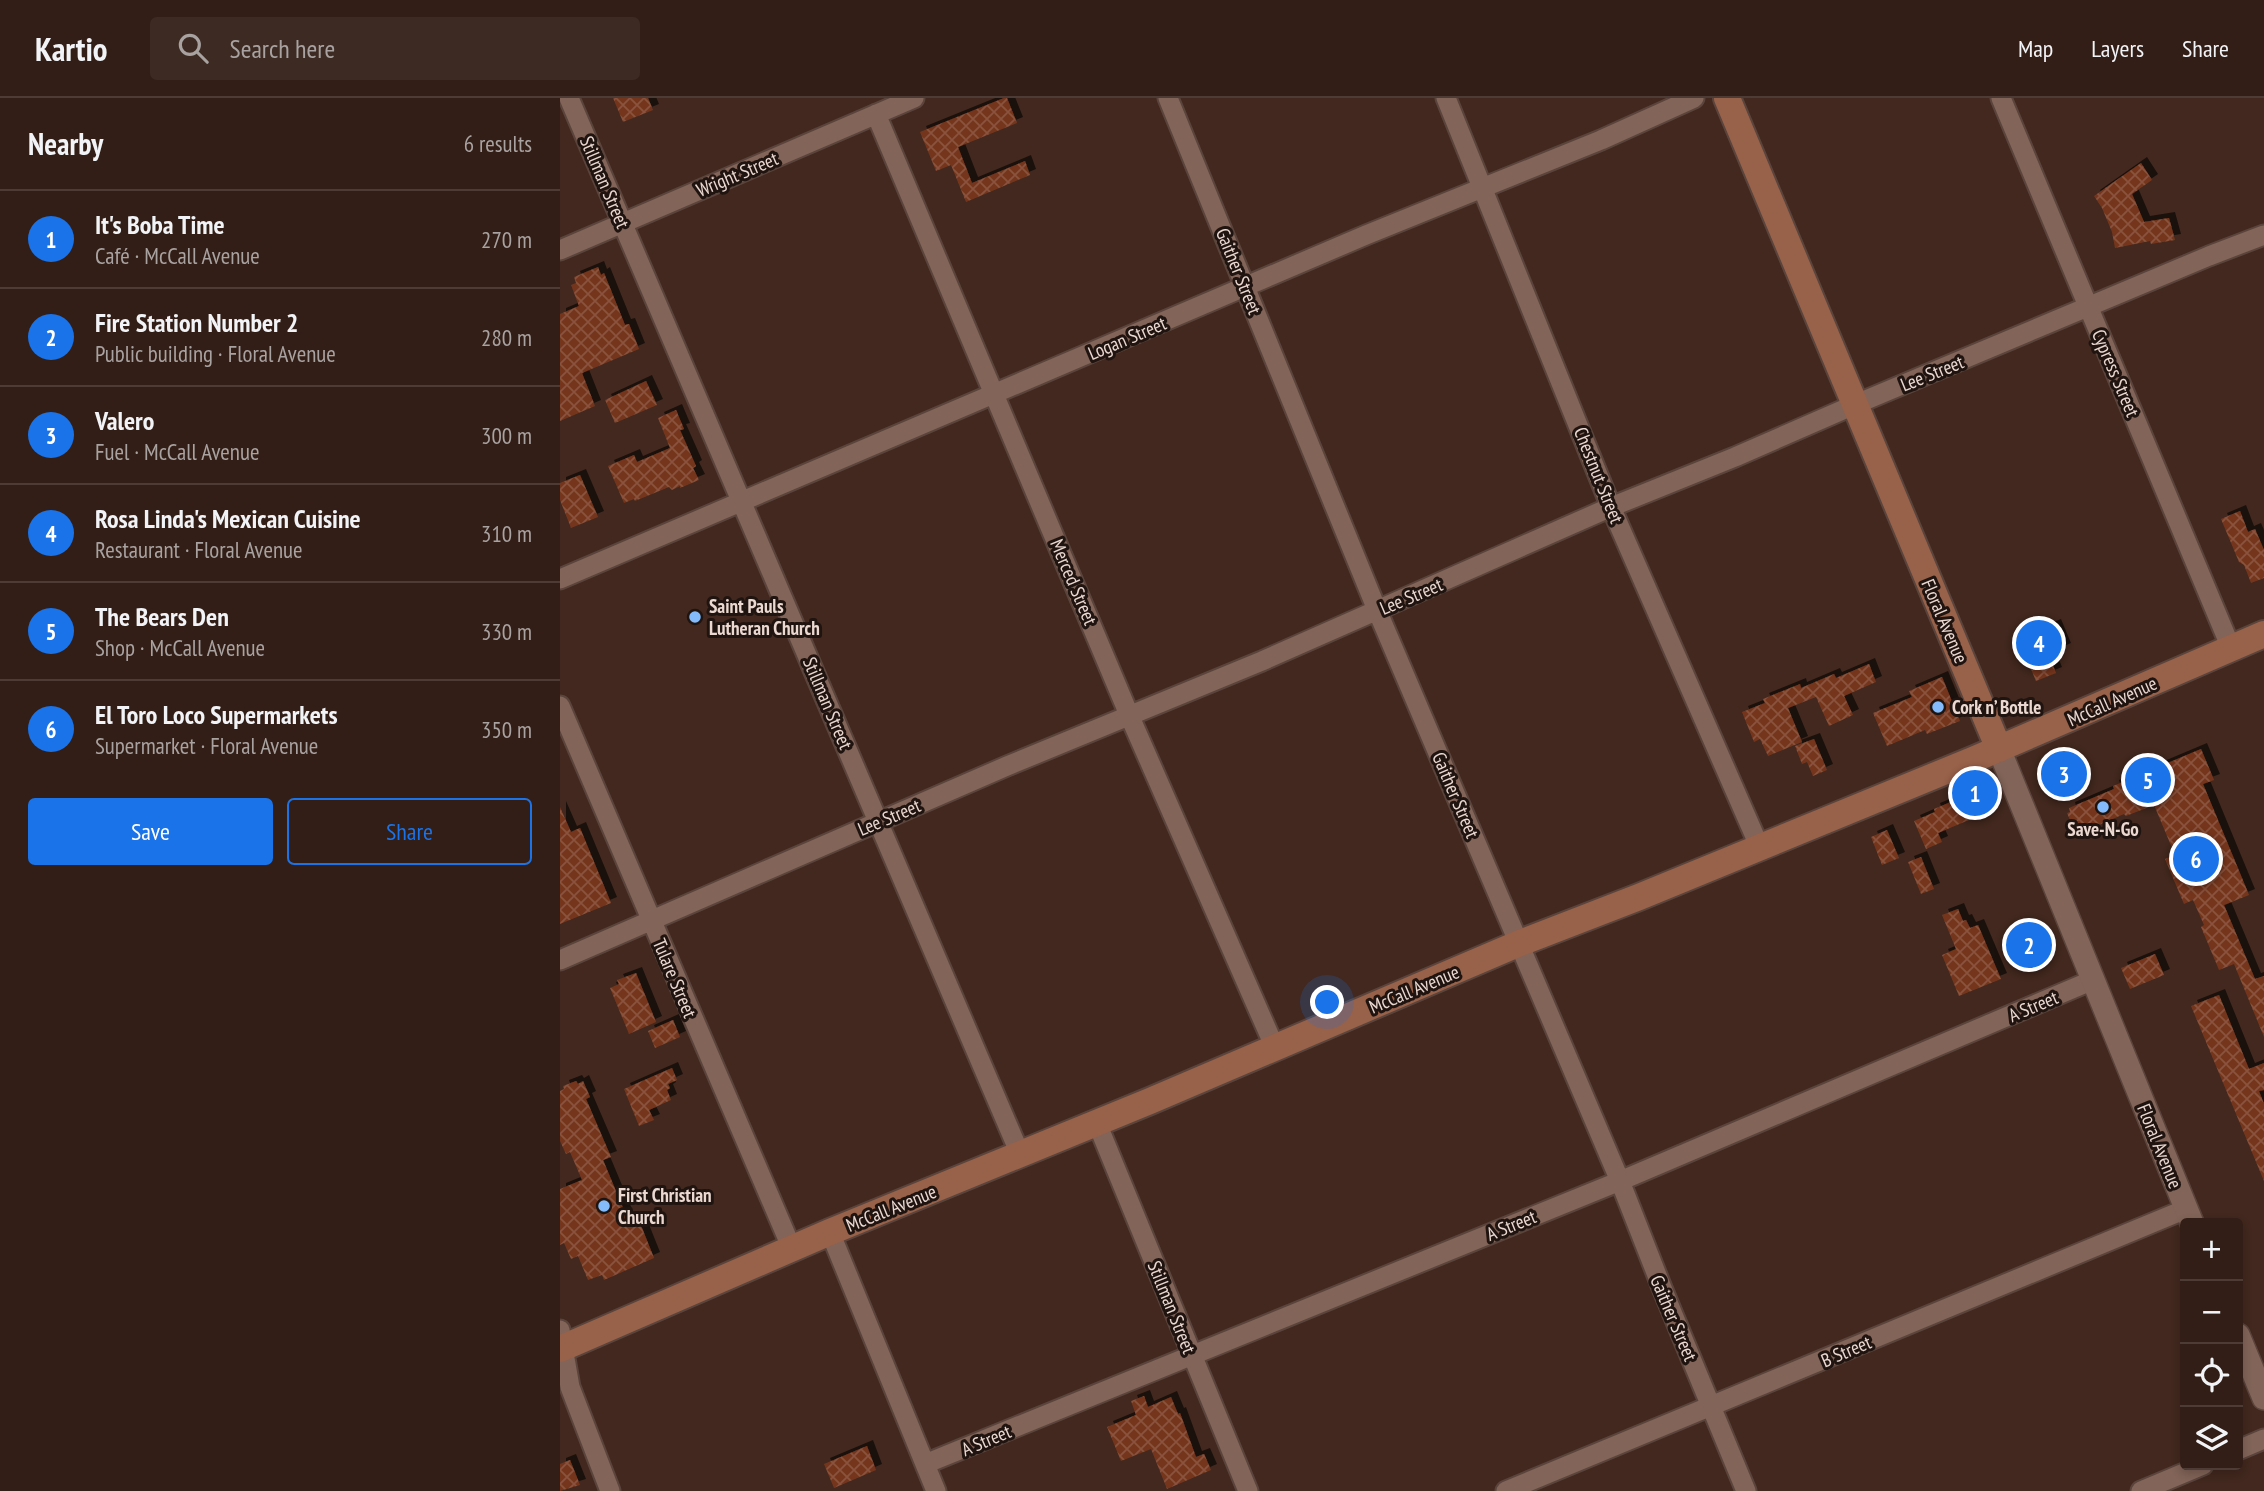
<!DOCTYPE html>
<meta charset="utf-8">
<style>
body{margin:0;font-family:"PT Sans Narrow",sans-serif;background:#3d2b23;color:#f1f3f6}
.controls{position:absolute;right:21px;bottom:21px;display:grid;overflow:hidden;border-radius:7px;box-shadow:0 4px 10px #0003}
.controls button{width:63px;height:63px;display:grid;place-items:center;padding:0;border:0;border-bottom:2px solid #4d3c35;background:#321e16;color:#f1f3f6;font:35px sans-serif}
.you{position:absolute;left:768px;top:905px;width:24px;height:24px;margin:-18px;border:5px solid #fff;border-radius:50%;background:#1a73e8;box-shadow:0 0 0 10px #1a73e833}
.badge{display:grid;place-items:center;width:46px;height:46px;border-radius:50%;background:#1a73e8;color:#fff;font-size:23px;font-weight:700}
.pin{position:absolute;translate:-50% -50%;border:4px solid #fff;box-shadow:0 2px 7px #0006}
.list{margin:0;padding:0;list-style:none}
h2{display:flex;justify-content:space-between;align-items:center;height:91px;margin:0;padding:0 28px;font-size:30px}
h2 small{font-size:23px;font-weight:400;color:#a8a2a1}
.list li{display:grid;grid-template-columns:46px 1fr auto;gap:21px;align-items:center;box-sizing:border-box;height:98px;padding:0 28px;border-top:2px solid #4d3c35}
.list b{display:block;font-size:26px;white-space:nowrap}
.list p{margin:0;font-size:23px;white-space:nowrap;color:#a8a2a1}
.list em{font-size:23px;font-style:normal;color:#a8a2a1}
.actions{display:flex;gap:14px;padding:21px 28px}
.actions a{flex:1;padding:16px 0;border:2px solid #1a73e8;border-radius:7px;text-align:center;font-size:24px;color:#1a73e8}
.actions .main{background:#1a73e8;color:#fff}
.icon{flex:none;width:38px;height:38px;fill:none;stroke:currentColor;stroke-width:2;stroke-linecap:round;stroke-linejoin:round}
.map{position:relative;flex:none;width:1704px;height:1393px;overflow:hidden}
header{display:flex;align-items:center;gap:42px;box-sizing:border-box;height:98px;padding:0 35px;background:#321e16;border-bottom:2px solid #4d3c35}
header strong{font-size:33px}
nav{display:flex;gap:38px;margin-inline-start:auto;font-size:24px}
.search{width:490px;height:63px;background:#3d2b23;display:flex;align-items:center;gap:18px;box-sizing:border-box;padding:0 24px;border-radius:7px;color:#a8a2a1;font-size:26px}
main{display:flex}
aside{flex:1;background:#321e16}
.map>svg:first-child{display:block}
.building{fill:url(#building-cross-hatch);filter:url(#shadow)}
.lines{fill:none;stroke-linecap:round;stroke-linejoin:round}
.minor-casing{stroke:#5a443c;stroke-width:23}
.tertiary-casing{stroke:#5a443c;stroke-width:26}
.secondary-casing{stroke:#5a443c;stroke-width:30}
.minor{stroke:#826458;stroke-width:19}
.tertiary{stroke:#826458;stroke-width:23}
.secondary{stroke:#986149;stroke-width:26}
.poi-dot{fill:#84bcfb;stroke:#201410;stroke-width:2.5}
.labels{text-anchor:middle;stroke-width:6;stroke-linejoin:round;paint-order:stroke}
.street-label{font-size:19px;fill:#ead8d1;stroke:#201410}
.poi-label{font-size:19px;font-weight:bold;fill:#ead8d1;stroke:#201410;text-anchor:start}
</style>
<header>
<strong>Kartio</strong>
<div class="search"><svg class="icon" aria-label="search" viewBox="0 0 24 24"><circle cx="10" cy="10" r="6"/><path d="M15 15l6 6"/></svg>Search here</div>
<nav><a>Map</a><a>Layers</a><a>Share</a></nav>
</header>
<main>
<aside>
<h2>Nearby<small>6 results</small></h2>
<ul class="list">
<li><span class="badge">1</span><div><b>It's Boba Time</b><p>Café · McCall Avenue</p></div><em>270 m</em></li>
<li><span class="badge">2</span><div><b>Fire Station Number 2</b><p>Public building · Floral Avenue</p></div><em>280 m</em></li>
<li><span class="badge">3</span><div><b>Valero</b><p>Fuel · McCall Avenue</p></div><em>300 m</em></li>
<li><span class="badge">4</span><div><b>Rosa Linda's Mexican Cuisine</b><p>Restaurant · Floral Avenue</p></div><em>310 m</em></li>
<li><span class="badge">5</span><div><b>The Bears Den</b><p>Shop · McCall Avenue</p></div><em>330 m</em></li>
<li><span class="badge">6</span><div><b>El Toro Loco Supermarkets</b><p>Supermarket · Floral Avenue</p></div><em>350 m</em></li>
</ul>
<div class="actions"><a class="main">Save</a><a>Share</a></div>
</aside>
<div class="map">
<svg width="1704" height="1393" viewBox="0 0 1704 1393">
<defs>
<pattern id="building-cross-hatch" width="8" height="8" patternUnits="userSpaceOnUse" patternTransform="scale(1.75)"><rect width="8" height="8" fill="#75361d"/><path d="M0 0l8 8M0 8l8-8" fill="none" stroke="#89523d"/></pattern>
<filter id="shadow"><feDropShadow dx="6" dy="-6" stdDeviation="0" flood-color="#0009"/></filter>
</defs>
<rect width="100%" height="100%" fill="#42281e"/>
<path class="building" d="M 53,0 L 88,0 L 93,12 L 63,24 Z
M 444,0 L 447,0 L 457,25 L 398,49 L 412,85 L 465,63 L 470,77 L 406,104 L 391,67 L 376,73 L 360,34 Z
M 1581,65 L 1592,82 L 1572,96 L 1584,124 L 1609,120 L 1615,142 L 1591,146 L 1590,143 L 1555,150 L 1552,134 L 1542,110 L 1534,98 Z
M 38,169 L 41,177 L 44,175 L 65,227 L 69,226 L 79,251 L 22,275 L 35,308 L 0,323 L 0,216 L 19,208 L 11,187 L 16,185 L 14,179 Z
M 86,283 L 97,307 L 55,325 L 45,302 Z
M 116,312 L 124,331 L 120,332 L 136,368 L 133,370 L 139,382 L 120,390 L 120,388 L 112,392 L 109,389 L 75,403 L 74,401 L 64,405 L 48,368 L 74,357 L 77,364 L 110,350 L 98,320 Z
M 20,377 L 38,419 L 11,430 L 0,402 L 0,385 Z
M 1680,413 L 1688,434 L 1695,431 L 1704,452 L 1704,480 L 1691,485 L 1684,467 L 1679,464 L 1661,421 Z
M 1495,527 L 1505,551 L 1489,558 L 1496,575 L 1476,583 L 1457,538 L 1473,531 L 1475,535 Z
M 1309,566 L 1316,584 L 1284,598 L 1293,617 L 1269,628 L 1256,599 L 1228,610 L 1242,644 L 1208,658 L 1200,641 L 1194,644 L 1182,614 L 1205,605 L 1203,601 L 1240,586 L 1241,590 L 1274,576 L 1276,580 Z
M 1382,579 L 1400,623 L 1367,636 L 1365,632 L 1327,648 L 1313,615 L 1352,599 L 1349,593 Z
M 1254,641 L 1267,672 L 1253,678 L 1247,664 L 1242,666 L 1235,648 Z
M 1641,651 L 1654,682 L 1643,686 L 1689,797 L 1664,807 L 1695,881 L 1704,878 L 1704,939 L 1674,866 L 1659,872 L 1641,829 L 1644,827 L 1633,802 L 1624,806 L 1605,761 L 1615,757 L 1594,707 L 1566,718 L 1564,716 L 1516,737 L 1507,715 L 1510,714 L 1509,710 L 1554,691 L 1553,688 Z
M 1502,662 L 1515,672 L 1502,689 L 1490,680 Z
M 1422,681 L 1435,711 L 1378,735 L 1382,744 L 1366,751 L 1354,723 L 1375,714 L 1374,711 L 1405,698 L 1401,689 Z
M 0,709 L 11,734 L 20,730 L 51,805 L 0,826 Z
M 1327,732 L 1339,760 L 1322,767 L 1311,739 Z
M 1361,759 L 1374,791 L 1361,796 L 1348,764 Z
M 1398,811 L 1403,823 L 1406,822 L 1410,830 L 1418,827 L 1441,881 L 1399,898 L 1382,857 L 1396,851 L 1382,817 Z
M 1595,856 L 1604,877 L 1570,891 L 1561,870 Z
M 76,875 L 96,924 L 69,936 L 50,890 L 59,886 L 57,882 Z
M 1659,897 L 1689,971 L 1704,965 L 1704,992 L 1699,993 L 1704,1006 L 1704,1083 L 1631,908 Z
M 113,922 L 120,939 L 95,950 L 88,933 Z
M 112,970 L 117,982 L 108,986 L 110,990 L 107,992 L 111,1002 L 89,1012 L 94,1022 L 79,1028 L 64,991 Z
M 16,983 L 18,986 L 23,983 L 30,999 L 26,1001 L 51,1059 L 43,1062 L 71,1129 L 80,1125 L 94,1160 L 44,1182 L 42,1177 L 28,1182 L 18,1158 L 11,1161 L 4,1145 L 0,1147 L 0,1091 L 22,1082 L 10,1054 L 6,1056 L 0,1043 L 0,993 L 4,991 L 3,988 Z
M 584,1298 L 588,1309 L 611,1299 L 618,1316 L 620,1315 L 636,1359 L 644,1356 L 651,1372 L 607,1391 L 591,1351 L 561,1363 L 547,1329 L 576,1317 L 571,1303 Z
M 307,1348 L 316,1372 L 274,1390 L 264,1366 Z
M 10,1362 L 20,1387 L 0,1393 L 0,1366 Z"/>
<g class="lines">
<g class="minor-casing">
<path id="minor" d="M 9,0 L 460,1056
M 608,0 L 817,512 L 1060,1083 L 1102,1190 L 1186,1393
M 886,0 L 1051,409 L 1200,750
M 1441,0 L 1671,550
M 316,16 L 570,619 L 715,950
M 0,152 L 354,0
M 0,481 L 806,137 L 1041,42 L 1134,0
M 0,608 L 232,1151
M 0,862 L 447,668 L 702,563 L 1051,409 L 1175,359 L 1294,307 L 1649,158 L 1704,137
M 537,1025 L 688,1393
M 270,1134 L 376,1393
M 0,1232 L 10,1289 L 50,1393
M 1678,1352 L 1704,1341
M 365,1366 L 1060,1083 L 1533,882
M 946,1393 L 1626,1111
M 1581,1393 L 1643,1367"/>
</g>
<g class="tertiary-casing">
<path id="tertiary" d="M 1439,651 L 1632,1125
M 1678,1237 L 1704,1300"/>
</g>
<g class="secondary-casing">
<path id="secondary" d="M 1167,0 L 1439,651
M 0,1251 L 270,1134 L 590,1003 L 960,845 L 1079,799 L 1415,661 L 1704,536"/>
</g>
<use href="#minor" class="minor"/>
<use href="#tertiary" class="tertiary"/>
<use href="#secondary" class="secondary"/>
</g>
<g class="poi-dot">
<circle cx="135" cy="519" r="7"/>
<circle cx="1378" cy="609" r="7"/>
<circle cx="1543" cy="709" r="7"/>
<circle cx="44" cy="1108" r="7"/>
</g>
<g class="labels">
<g class="street-label">
<text transform="translate(177 76) rotate(-23)" y="7">Wright Street</text>
<text transform="translate(45 84) rotate(67)" y="7">Stillman Street</text>
<text transform="translate(679 173) rotate(68)" y="7">Gaither Street</text>
<text transform="translate(567 240) rotate(-23)" y="7">Logan Street</text>
<text transform="translate(1372 275) rotate(-22)" y="7">Lee Street</text>
<text transform="translate(1556 275) rotate(67)" y="7">Cypress Street</text>
<text transform="translate(1039 377) rotate(68)" y="7">Chestnut Street</text>
<text transform="translate(514 484) rotate(67)" y="7">Merced Street</text>
<text transform="translate(851 498) rotate(-23)" y="7">Lee Street</text>
<text transform="translate(1385 523) rotate(67)" y="7">Floral Avenue</text>
<text transform="translate(1552 603) rotate(-24)" y="7">McCall Avenue</text>
<text transform="translate(268 605) rotate(67)" y="7">Stillman Street</text>
<text transform="translate(896 697) rotate(67)" y="7">Gaither Street</text>
<text transform="translate(329 719) rotate(-23)" y="7">Lee Street</text>
<text transform="translate(115 880) rotate(67)" y="7">Tulare Street</text>
<text transform="translate(854 891) rotate(-23)" y="7">McCall Avenue</text>
<text transform="translate(1473 908) rotate(-23)" y="7">A Street</text>
<text transform="translate(1600 1048) rotate(68)" y="7">Floral Avenue</text>
<text transform="translate(331 1110) rotate(-22)" y="7">McCall Avenue</text>
<text transform="translate(951 1127) rotate(-22)" y="7">A Street</text>
<text transform="translate(612 1209) rotate(68)" y="7">Stillman Street</text>
<text transform="translate(1114 1220) rotate(67)" y="7">Gaither Street</text>
<text transform="translate(1286 1253) rotate(-23)" y="7">B Street</text>
<text transform="translate(426 1342) rotate(-23)" y="7">A Street</text>
</g>
<g class="poi-label">
<text x="149" y="515">Saint Pauls<tspan x="149" dy="22">Lutheran Church</tspan></text>
<text x="1392" y="616">Cork n’ Bottle</text>
<text x="1543" y="738" text-anchor="middle">Save-N-Go</text>
<text x="58" y="1104">First Christian<tspan x="58" dy="22">Church</tspan></text>
</g>
</g>
</svg>
<div class="controls">
<button>+</button>
<button>−</button>
<button><svg class="icon" aria-label="locate" viewBox="0 0 24 24"><circle cx="12" cy="12" r="6"/><path d="M12 2v4M12 18v4M2 12h4M18 12h4"/></svg></button>
<button><svg class="icon" aria-label="layers" viewBox="0 0 24 24"><path d="M12 4l9 5-9 5-9-5zM3 14l9 5 9-5"/></svg></button>
</div>
<div class="you"></div>
<div class="pin badge" style="left:1415px;top:695px">1</div>
<div class="pin badge" style="left:1469px;top:847px">2</div>
<div class="pin badge" style="left:1504px;top:676px">3</div>
<div class="pin badge" style="left:1479px;top:545px">4</div>
<div class="pin badge" style="left:1588px;top:682px">5</div>
<div class="pin badge" style="left:1636px;top:761px">6</div>
</div>
</main>
